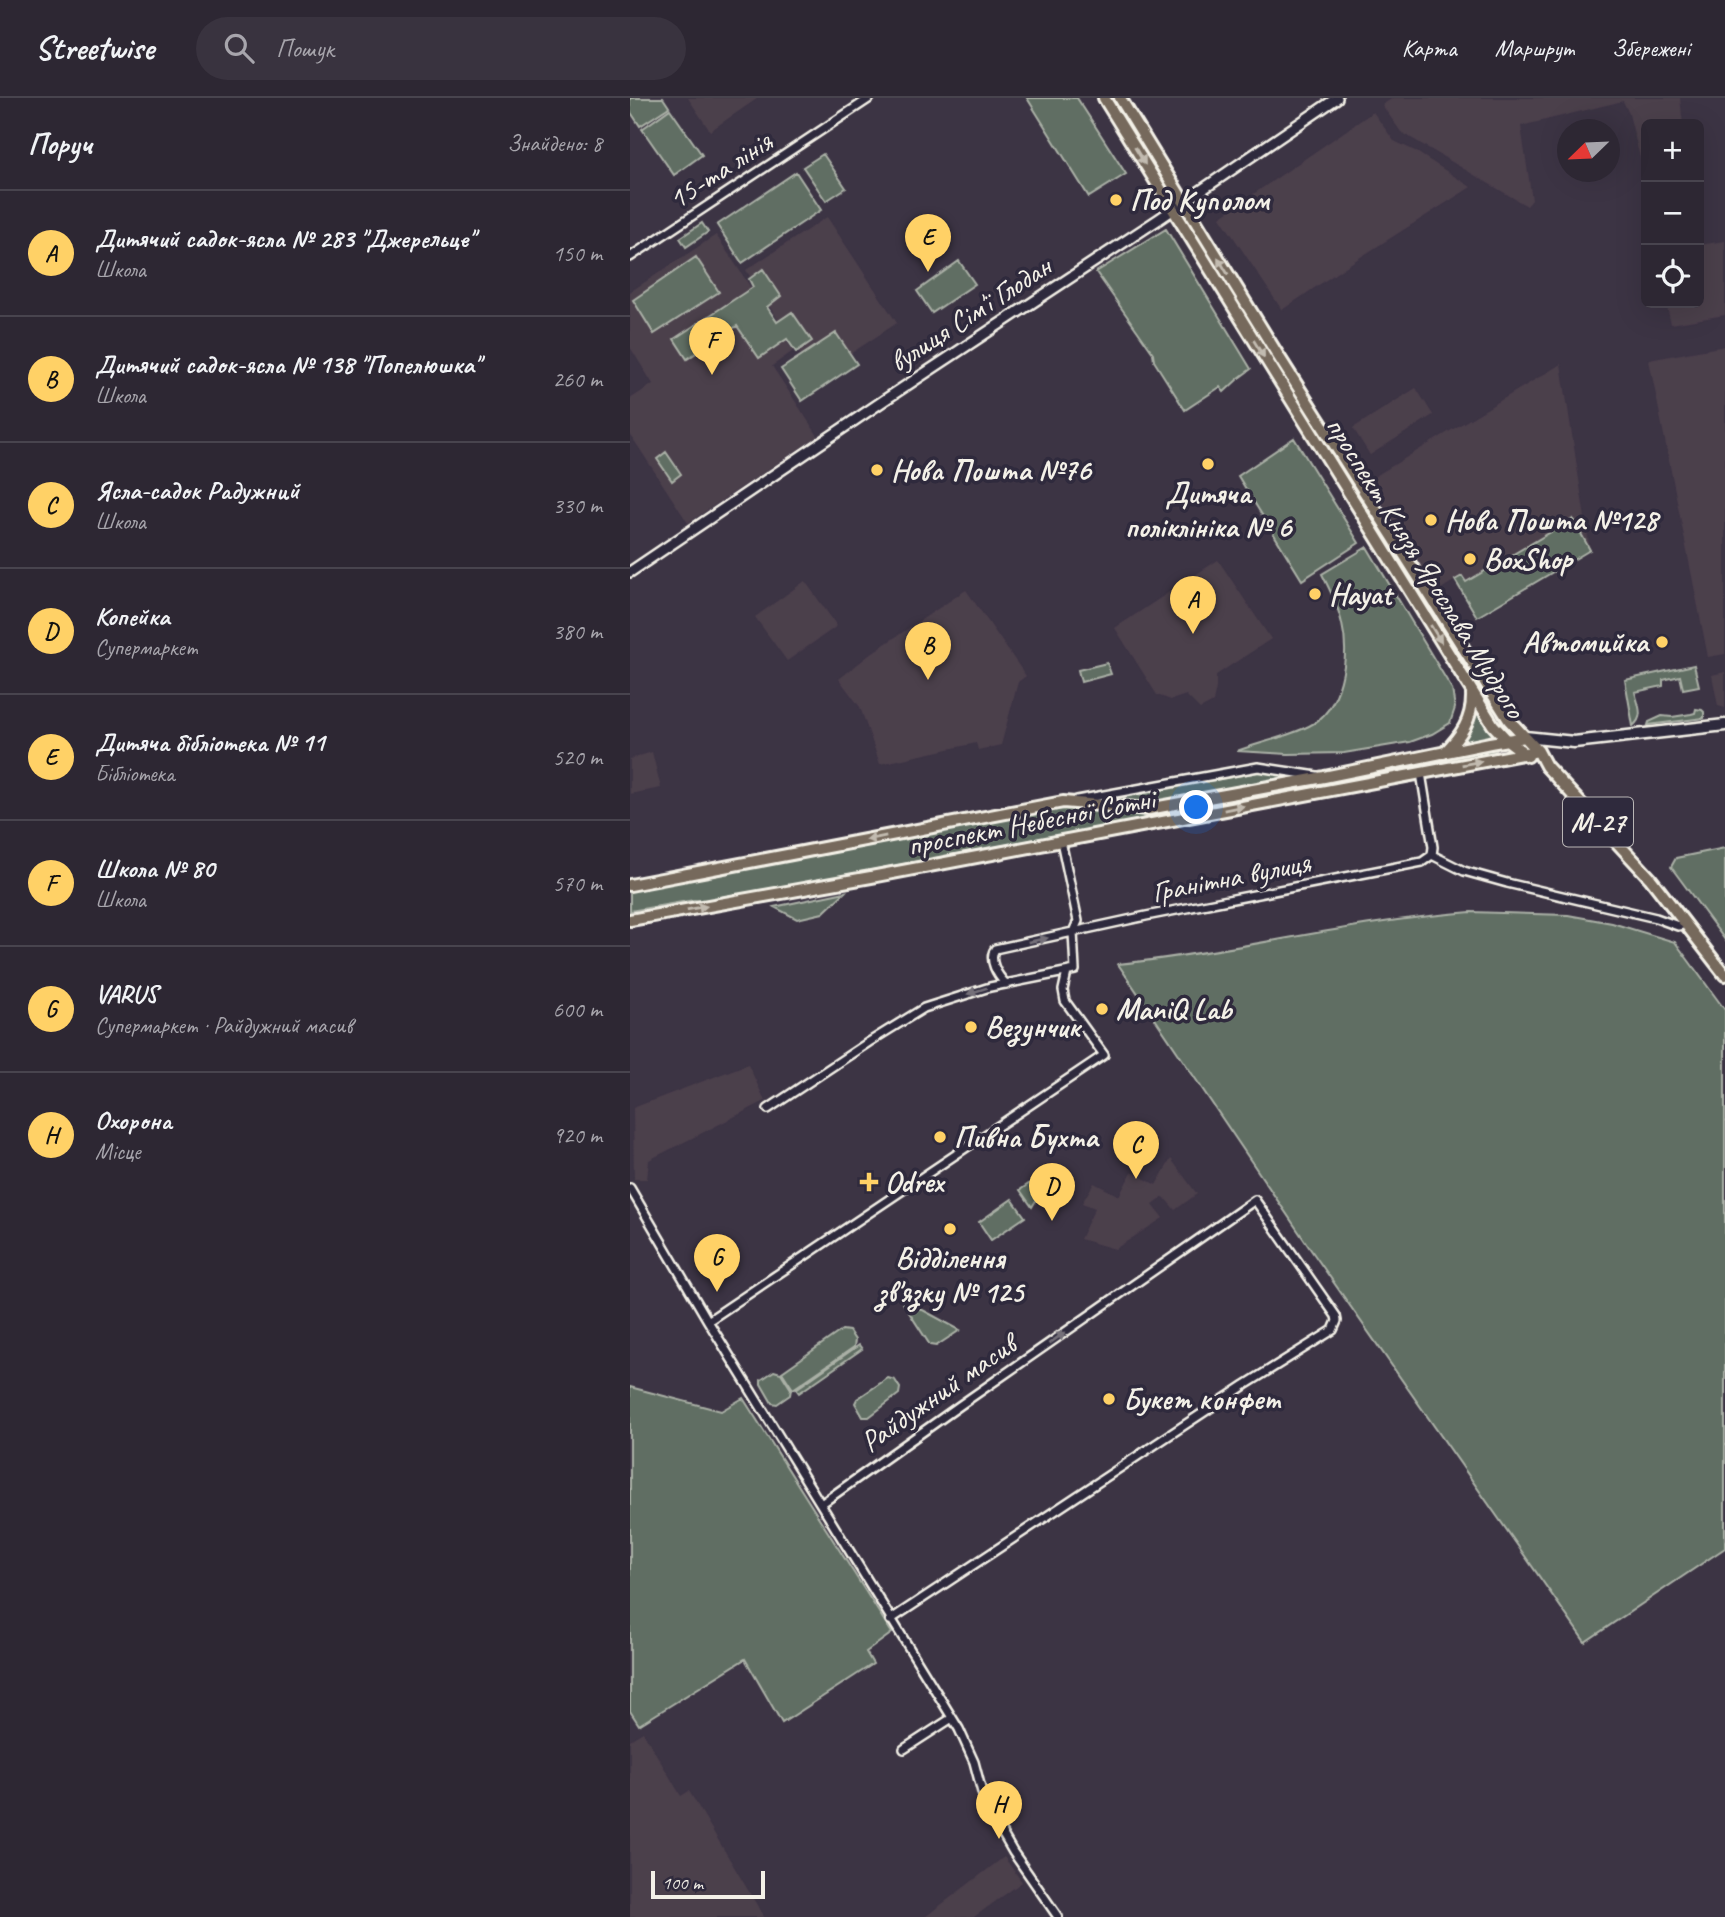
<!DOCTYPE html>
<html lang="uk">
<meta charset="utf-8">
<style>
body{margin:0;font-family:Caveat,sans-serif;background:#39333f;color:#f1f3f6}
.controls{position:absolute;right:21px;top:21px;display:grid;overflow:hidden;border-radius:10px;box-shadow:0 7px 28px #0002}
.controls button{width:63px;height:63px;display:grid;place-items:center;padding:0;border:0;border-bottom:2px solid #48444e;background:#2d2733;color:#f1f3f6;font:35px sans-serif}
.compass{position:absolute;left:927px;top:21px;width:63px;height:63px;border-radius:50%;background:#2d2733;box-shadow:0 7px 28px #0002;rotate:247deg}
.scale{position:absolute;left:21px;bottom:18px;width:114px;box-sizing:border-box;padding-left:7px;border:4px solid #f4f1e8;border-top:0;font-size:19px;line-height:24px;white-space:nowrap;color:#f4f1e8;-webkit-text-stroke:5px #2f2a3d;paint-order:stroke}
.you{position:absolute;left:567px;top:710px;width:24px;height:24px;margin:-18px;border:5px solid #fff;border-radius:50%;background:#1a73e8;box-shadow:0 0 0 10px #1a73e833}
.badge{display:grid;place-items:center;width:46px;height:46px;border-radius:50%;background:#ffd166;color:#111;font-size:23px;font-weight:700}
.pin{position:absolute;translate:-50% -58px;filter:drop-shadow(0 2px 4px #0008)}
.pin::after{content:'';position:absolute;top:37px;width:24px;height:21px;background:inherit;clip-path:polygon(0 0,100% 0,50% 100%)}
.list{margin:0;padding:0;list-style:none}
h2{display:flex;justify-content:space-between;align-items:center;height:91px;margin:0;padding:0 28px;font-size:30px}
h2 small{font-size:23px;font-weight:400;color:#a7a5ac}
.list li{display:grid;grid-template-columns:46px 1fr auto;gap:21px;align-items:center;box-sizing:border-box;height:126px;padding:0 28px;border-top:2px solid #48444e}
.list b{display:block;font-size:26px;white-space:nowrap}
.list p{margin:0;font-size:23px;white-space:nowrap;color:#a7a5ac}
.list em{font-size:23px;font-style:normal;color:#a7a5ac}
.icon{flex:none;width:38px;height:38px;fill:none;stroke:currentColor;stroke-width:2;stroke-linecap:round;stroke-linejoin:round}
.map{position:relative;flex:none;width:1095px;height:1819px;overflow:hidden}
header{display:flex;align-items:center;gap:42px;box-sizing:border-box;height:98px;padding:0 35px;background:#2d2733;border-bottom:2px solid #48444e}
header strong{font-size:33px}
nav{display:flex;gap:38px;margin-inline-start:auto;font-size:24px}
.search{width:490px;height:63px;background:#39333f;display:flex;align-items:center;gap:18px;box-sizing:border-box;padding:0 24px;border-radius:38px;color:#a7a5ac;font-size:26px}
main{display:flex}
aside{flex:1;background:#2d2733}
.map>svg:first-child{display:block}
.built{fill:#4c3f4c}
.green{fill:#606e63;stroke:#aab0a6;stroke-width:2}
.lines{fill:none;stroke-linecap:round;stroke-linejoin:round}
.minor-casing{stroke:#f4f1e8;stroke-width:12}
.tertiary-casing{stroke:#f4f1e8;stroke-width:14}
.secondary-casing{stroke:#f4f1e8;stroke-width:15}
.primary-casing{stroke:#f4f1e8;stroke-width:16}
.minor{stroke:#2f2a3d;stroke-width:7}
.tertiary{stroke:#2f2a3d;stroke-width:9}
.secondary{stroke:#2f2a3d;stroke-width:10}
.primary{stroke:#76695c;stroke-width:10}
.oneway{fill:#c2bbb0}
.oneway2{fill:#747079}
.poi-dot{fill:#ffd166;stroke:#2f2a3d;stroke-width:2.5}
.labels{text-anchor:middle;stroke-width:7;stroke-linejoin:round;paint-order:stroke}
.shield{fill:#2f2a3d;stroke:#b9b5b5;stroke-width:2}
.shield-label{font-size:28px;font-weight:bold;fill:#f4f1e8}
.street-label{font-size:30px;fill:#f4f1e8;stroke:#2f2a3d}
.poi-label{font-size:30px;font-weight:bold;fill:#f4f1e8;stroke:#2f2a3d;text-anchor:start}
</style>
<header>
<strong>Streetwise</strong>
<div class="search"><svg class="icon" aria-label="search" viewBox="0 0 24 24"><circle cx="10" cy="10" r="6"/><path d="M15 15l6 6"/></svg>Пошук</div>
<nav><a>Карта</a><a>Маршрут</a><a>Збережені</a></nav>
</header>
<main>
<aside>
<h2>Поруч<small>Знайдено: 8</small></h2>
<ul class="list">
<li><span class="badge">A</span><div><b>Дитячий садок-ясла № 283 &quot;Джерельце&quot;</b><p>Школа</p></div><em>150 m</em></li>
<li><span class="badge">B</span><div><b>Дитячий садок-ясла № 138 &quot;Попелюшка&quot;</b><p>Школа</p></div><em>260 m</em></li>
<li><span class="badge">C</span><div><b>Ясла-садок Радужний</b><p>Школа</p></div><em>330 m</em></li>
<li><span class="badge">D</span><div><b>Копейка</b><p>Супермаркет</p></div><em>380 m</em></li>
<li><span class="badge">E</span><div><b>Дитяча бібліотека № 11</b><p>Бібліотека</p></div><em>520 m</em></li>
<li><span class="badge">F</span><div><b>Школа № 80</b><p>Школа</p></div><em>570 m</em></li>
<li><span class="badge">G</span><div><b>VARUS</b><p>Супермаркет · Райдужний масив</p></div><em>600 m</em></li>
<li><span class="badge">H</span><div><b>Охорона</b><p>Місце</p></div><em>920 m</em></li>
</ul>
</aside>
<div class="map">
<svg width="1095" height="1819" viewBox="0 0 1095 1819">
<rect width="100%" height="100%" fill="#3c3444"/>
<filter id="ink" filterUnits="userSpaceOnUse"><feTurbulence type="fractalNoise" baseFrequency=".0143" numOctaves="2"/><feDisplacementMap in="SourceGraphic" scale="14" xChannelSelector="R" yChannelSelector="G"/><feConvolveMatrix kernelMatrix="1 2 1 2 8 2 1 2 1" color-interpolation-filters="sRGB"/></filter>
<g filter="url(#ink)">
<path class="built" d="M 58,0 L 128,0 L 80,33 Z
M 763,0 L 1050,0 L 1053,26 L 1016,26 L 1016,83 L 999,16 L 993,3 L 891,28 L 902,102 L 897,108 L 771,34 L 752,7 Z
M 743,14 L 764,43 L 785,53 L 841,89 L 718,167 L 652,212 L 590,119 Z
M 197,119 L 267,225 L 185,279 L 116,172 Z
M 86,137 L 163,253 L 142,268 L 188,338 L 58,425 L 0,336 L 0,301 L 23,286 L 0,249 L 0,194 Z
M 1095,143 L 1095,217 L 1041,226 L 1036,205 L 1069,205 L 1069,147 Z
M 1095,248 L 1095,556 L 1078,559 L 1019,262 Z
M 931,266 L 960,452 L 943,421 L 836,484 L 832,478 L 806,494 L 739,382 Z
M 786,290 L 803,317 L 740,357 L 723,330 Z
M 588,462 L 641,541 L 586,577 L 586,590 L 583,604 L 570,611 L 556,597 L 541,602 L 527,597 L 485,530 Z
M 175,483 L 207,528 L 157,563 L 125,519 Z
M 336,492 L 396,578 L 388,584 L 371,647 L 348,652 L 346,645 L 250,666 L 230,609 L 209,581 L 243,554 Z
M 1095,574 L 1095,610 L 1088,608 L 1082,577 Z
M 22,654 L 31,690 L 0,696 L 0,661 Z
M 118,966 L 135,1003 L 19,1062 L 17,1081 L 4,1081 L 3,1010 Z
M 541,1061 L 567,1096 L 545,1112 L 534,1099 L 523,1107 L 533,1120 L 485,1151 L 450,1141 L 465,1110 L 452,1105 L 464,1085 L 489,1098 L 502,1074 L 526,1087 Z
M 13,1634 L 51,1698 L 59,1693 L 134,1819 L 0,1819 L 0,1642 Z
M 374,1759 L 392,1784 L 344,1819 L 295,1819 Z"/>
<path class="green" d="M 0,0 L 33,0 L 39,9 L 10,28 L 0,13 Z
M 397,0 L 447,0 L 496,76 L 459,99 Z
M 40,11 L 72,57 L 44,77 L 12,31 Z
M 193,56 L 216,90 L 196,103 L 173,69 Z
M 166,74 L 191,112 L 112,165 L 87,127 Z
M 297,121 L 304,131 L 289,141 L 282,131 Z
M 72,125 L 78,134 L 56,149 L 50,140 Z
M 560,126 L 713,373 L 710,375 L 557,128 Z
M 536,131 L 621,271 L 609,280 L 594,294 L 590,289 L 555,312 L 524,263 L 523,255 L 466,174 Z
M 66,159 L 89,194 L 24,236 L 3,202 Z
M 329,163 L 345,186 L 302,215 L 287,193 Z
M 133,171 L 151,198 L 137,209 L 147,224 L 162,214 L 182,243 L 166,254 L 157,241 L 129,260 L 107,228 L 57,261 L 44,241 L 123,189 L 119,181 Z
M 206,235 L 227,266 L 172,303 L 151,271 Z
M 664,340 L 729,445 L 672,482 L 608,378 Z
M 36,354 L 51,376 L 42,383 L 27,361 Z
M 943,421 L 960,452 L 847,519 L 825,482 L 832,478 L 836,484 Z
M 737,449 L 822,591 L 825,610 L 820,625 L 802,636 L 780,644 L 714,655 L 658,656 L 607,653 C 628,645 660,638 679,628 C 712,612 720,559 712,526 C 708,508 700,492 692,476 Z
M 477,565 L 481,576 L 451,584 L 448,572 Z
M 1064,567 L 1069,588 L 1053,591 L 1050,578 L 1033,582 L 1033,588 L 1005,594 C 1008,607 1015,618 1003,628 L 995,582 Z
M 845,611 L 848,612 L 864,634 L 862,638 L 830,645 Z
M 1066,611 L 1072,612 L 1074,614 L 1074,620 L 1018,627 L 1019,624 L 1032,618 L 1042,619 L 1061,616 L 1065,615 Z
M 866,652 L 866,655 L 76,803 L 64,802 L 0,813 L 0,792 L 427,712 L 442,710 L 514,716 L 529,714 L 714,682 Z
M 628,674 L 665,678 L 665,681 L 534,705 L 480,704 L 479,702 Z
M 1095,750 L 1095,842 L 1041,769 L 1046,760 Z
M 215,794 L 193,815 L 167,821 L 144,809 Z
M 841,814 L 938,817 L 982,825 L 1045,844 L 1095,912 L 1095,1450 L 955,1544 L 681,1152 L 488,866 C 606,854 722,823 841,814 Z
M 425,1068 L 439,1075 L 421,1102 L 410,1096 L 402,1109 L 390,1092 Z
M 382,1101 L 395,1119 L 361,1142 L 349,1124 Z
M 276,1203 L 330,1232 L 306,1248 L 300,1247 L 273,1205 Z
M 212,1232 L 219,1233 L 225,1242 L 224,1249 L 163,1291 L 152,1274 Z
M 229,1247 L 232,1251 L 169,1295 L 166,1291 Z
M 144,1273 L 151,1275 L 161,1291 L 160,1297 L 147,1306 L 142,1305 L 131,1286 L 131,1282 Z
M 258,1280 L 265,1282 L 270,1290 L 269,1296 L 239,1319 L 233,1319 L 225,1305 L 227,1301 Z
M 0,1289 L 91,1313 L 113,1300 L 262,1535 L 236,1554 L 243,1566 L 152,1625 L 115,1561 L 9,1627 L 0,1613 Z"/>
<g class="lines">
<g class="minor-casing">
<path id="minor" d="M 0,159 L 240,0
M 447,702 L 628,669 L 687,678
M 802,757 L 834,773 L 877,785 L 1026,820 L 1048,828 L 1056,826
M 376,886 C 367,877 358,862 365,851 L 516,818 L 792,764 L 802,757 L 803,749 L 791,675
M 138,1011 L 239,944 L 294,910 L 360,889 L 445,872 L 443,834 L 448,823 L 431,743
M 0,1090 L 78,1223 L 329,1631 L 344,1664 L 353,1698 L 364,1721 L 383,1754 L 428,1819
M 78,1223 L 474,957 L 435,903 L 433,892 L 437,874
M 191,1406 L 329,1308 L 625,1102 L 706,1218 L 707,1223 L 703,1232 L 615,1287 L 260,1522
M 274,1651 L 322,1620"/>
</g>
<g class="tertiary-casing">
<path id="tertiary" d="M 0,474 L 256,301 L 529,121 L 707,0"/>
</g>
<g class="secondary-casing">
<path id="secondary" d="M 895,639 L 944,644 L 1095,627"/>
</g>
<g class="primary-casing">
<path id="primary" d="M 474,0 L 863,627 L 877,642 L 898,658
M 490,0 L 649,259 L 879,622 L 908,653 L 916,668 L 1020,780 L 1095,877
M 814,655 C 831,638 843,621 842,596
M 0,787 L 433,704 L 518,711 L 694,679 L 860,645 L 895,639
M 0,822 L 241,779 L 908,653"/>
</g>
<use href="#minor" class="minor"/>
<use href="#tertiary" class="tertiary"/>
<use href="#secondary" class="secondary"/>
<use href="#primary" class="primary"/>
</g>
<defs><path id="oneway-solid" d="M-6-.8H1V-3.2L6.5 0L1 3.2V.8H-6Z" transform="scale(1.75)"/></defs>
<g class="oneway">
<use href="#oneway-solid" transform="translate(510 58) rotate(59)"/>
<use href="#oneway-solid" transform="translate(593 168) rotate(-121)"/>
<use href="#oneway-solid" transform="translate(629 251) rotate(58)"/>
<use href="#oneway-solid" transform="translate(806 536) rotate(58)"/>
<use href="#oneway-solid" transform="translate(842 665) rotate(-10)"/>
<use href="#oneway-solid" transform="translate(604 710) rotate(-11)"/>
<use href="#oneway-solid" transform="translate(246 740) rotate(169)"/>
<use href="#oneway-solid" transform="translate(67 810) rotate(-10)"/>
</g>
<g class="oneway2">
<use href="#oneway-solid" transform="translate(408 842) rotate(-12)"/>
<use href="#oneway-solid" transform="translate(347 893) rotate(162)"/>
<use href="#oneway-solid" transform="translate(427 1240) rotate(-35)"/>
</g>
</g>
<g class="poi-dot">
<circle cx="486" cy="102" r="7"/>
<circle cx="578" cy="366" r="7"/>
<circle cx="247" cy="372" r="7"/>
<circle cx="801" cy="422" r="7"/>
<circle cx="840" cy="461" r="7"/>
<circle cx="685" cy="496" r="7"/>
<circle cx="1032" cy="544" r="7"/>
<circle cx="472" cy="911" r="7"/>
<circle cx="341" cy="929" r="7"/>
<circle cx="310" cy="1039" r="7"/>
<path d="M235.5 1073.5h7v7h7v7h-7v7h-7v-7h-7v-7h7z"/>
<circle cx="320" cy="1131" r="7"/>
<circle cx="479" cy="1301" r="7"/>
</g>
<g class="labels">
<rect class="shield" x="933" y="699.5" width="70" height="49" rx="5"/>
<g class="shield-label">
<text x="968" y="734">М-27</text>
</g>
<g class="street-label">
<text transform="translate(90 72) rotate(-33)" y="10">15-та лінія</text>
<text transform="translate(340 216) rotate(-33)" y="10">вулиця Сім'ї Глодан</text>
<text transform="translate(796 469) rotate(58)" y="10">проспект Князя Ярослава Мудрого</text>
<text transform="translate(401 724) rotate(-11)" y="10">проспект Небесної Сотні</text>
<text transform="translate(601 779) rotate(-11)" y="10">Гранітна вулиця</text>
<text transform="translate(308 1295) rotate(-35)" y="10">Райдужний масив</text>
</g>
<g class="poi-label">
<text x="500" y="112">Под Куполом</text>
<text x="261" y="382">Нова Пошта №76</text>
<text x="578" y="405" text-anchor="middle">Дитяча<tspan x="578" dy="34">поліклініка № 6</tspan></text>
<text x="815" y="432">Нова Пошта №128</text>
<text x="854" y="471">BoxShop</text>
<text x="699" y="506">Hayat</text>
<text x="1018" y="554" text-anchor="end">Автомийка</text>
<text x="486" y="921">ManiQ Lab</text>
<text x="355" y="939">Везунчик</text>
<text x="324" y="1049">Пивна Бухта</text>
<text x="255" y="1094">Odrex</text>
<text x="320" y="1170" text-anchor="middle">Відділення<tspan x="320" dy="34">зв'язку № 125</tspan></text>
<text x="493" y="1311">Букет конфет</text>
</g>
</g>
</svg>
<div class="controls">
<button>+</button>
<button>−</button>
<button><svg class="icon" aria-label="locate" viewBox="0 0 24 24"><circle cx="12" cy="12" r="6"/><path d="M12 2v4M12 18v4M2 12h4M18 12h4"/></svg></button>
</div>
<svg class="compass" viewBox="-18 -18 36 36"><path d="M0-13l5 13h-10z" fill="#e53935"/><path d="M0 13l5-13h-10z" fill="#a7a5ac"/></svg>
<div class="scale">100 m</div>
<div class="you"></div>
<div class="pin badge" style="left:563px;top:536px">A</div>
<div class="pin badge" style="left:298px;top:582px">B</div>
<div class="pin badge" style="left:506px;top:1081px">C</div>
<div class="pin badge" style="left:422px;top:1123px">D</div>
<div class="pin badge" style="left:298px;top:174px">E</div>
<div class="pin badge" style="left:82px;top:277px">F</div>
<div class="pin badge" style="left:87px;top:1194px">G</div>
<div class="pin badge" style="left:369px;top:1741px">H</div>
</div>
</main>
